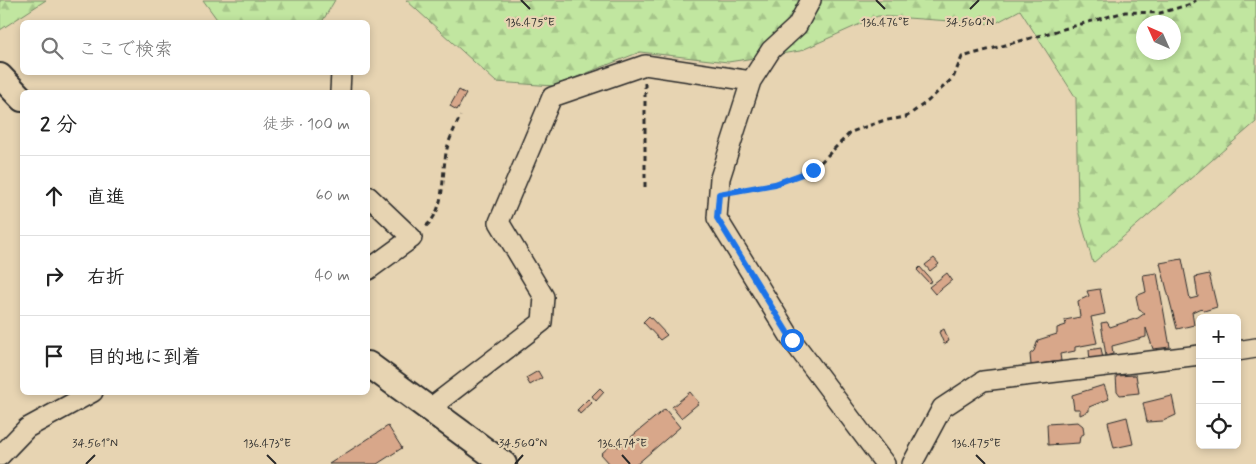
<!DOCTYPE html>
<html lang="ja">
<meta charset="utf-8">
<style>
body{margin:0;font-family:Mynerve,"Klee One",sans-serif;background:#f2f2f2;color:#222}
.controls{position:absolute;right:15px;bottom:15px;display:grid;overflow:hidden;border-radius:8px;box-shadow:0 2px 8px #0003}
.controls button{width:45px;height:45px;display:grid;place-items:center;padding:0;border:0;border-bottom:1px solid #e0e0e0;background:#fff;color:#222;font:25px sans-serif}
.compass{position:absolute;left:1136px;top:15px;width:45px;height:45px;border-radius:50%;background:#fff;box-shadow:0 2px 8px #0003;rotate:315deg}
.stop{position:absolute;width:15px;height:15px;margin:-11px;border:4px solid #1a73e8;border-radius:50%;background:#fff}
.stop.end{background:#1a73e8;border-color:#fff;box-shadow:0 1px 5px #0008}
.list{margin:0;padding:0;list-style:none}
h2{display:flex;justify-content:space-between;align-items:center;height:65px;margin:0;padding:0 20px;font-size:21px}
h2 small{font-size:16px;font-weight:400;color:#767676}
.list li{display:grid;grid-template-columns:32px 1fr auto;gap:15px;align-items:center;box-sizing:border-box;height:80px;padding:0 20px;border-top:1px solid #e0e0e0}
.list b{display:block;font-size:19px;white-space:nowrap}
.list em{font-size:16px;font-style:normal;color:#767676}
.icon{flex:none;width:28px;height:28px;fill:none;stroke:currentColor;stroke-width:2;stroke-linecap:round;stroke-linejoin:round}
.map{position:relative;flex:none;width:1256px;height:464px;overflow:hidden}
.search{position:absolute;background:#fff;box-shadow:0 2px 8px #0003;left:20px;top:20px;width:350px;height:55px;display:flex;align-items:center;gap:12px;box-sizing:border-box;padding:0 18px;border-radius:8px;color:#767676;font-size:19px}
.panel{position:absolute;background:#fff;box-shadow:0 2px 8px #0003;left:20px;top:90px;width:350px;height:305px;border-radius:8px}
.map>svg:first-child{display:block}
.forest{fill:url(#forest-firs);stroke:#768866;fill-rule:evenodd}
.building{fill:#d8a78a;stroke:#2b2b2b}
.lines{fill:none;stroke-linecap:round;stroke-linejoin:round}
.minor-casing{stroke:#2b2b2b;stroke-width:22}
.major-casing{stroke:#2b2b2b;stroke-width:28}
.path{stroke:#2b2b2b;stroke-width:3;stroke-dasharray:5 4;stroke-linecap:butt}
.minor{stroke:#e7d4b2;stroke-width:19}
.major{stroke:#e7d4b2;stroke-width:24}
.route{stroke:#1a73e8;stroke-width:6}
.ticks{fill:none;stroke:#2b2b2b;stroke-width:2}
.ticks-label{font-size:12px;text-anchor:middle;fill:#2b2b2b;stroke:#e7d4b2;stroke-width:4.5;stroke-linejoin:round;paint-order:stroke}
</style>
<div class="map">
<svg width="1256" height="464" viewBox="0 0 1256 464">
<defs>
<pattern id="forest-firs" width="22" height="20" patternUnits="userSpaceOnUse" patternTransform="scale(1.25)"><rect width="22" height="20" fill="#c1e6a0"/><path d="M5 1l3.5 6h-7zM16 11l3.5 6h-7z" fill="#a6c58a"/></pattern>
</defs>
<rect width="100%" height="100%" fill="#e7d4b2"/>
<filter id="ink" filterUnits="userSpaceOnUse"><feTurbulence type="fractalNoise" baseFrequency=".02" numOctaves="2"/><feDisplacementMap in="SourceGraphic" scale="10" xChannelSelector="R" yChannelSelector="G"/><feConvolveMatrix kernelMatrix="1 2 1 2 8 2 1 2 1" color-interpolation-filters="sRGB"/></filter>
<g filter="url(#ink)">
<path class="forest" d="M 0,0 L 46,0 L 0,30 Z
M 203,0 L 335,0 L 322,22 L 219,22 Z
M 406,0 L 1256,0 L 1256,122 L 1093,263 L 1078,210 L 1076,98 L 1020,10 L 994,24 L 878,16 L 800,51 L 728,62 L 640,52 L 554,86 L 496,82 ZM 1144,22 L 1174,22 L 1174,52 L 1144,52 Z"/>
<path class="building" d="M 459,90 L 466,94 L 457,110 L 450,106 Z
M 934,258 L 939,264 L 930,271 L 925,265 Z
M 1182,259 L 1190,299 L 1198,297 L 1195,277 L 1209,274 L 1217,307 L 1204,311 L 1201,308 L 1192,312 L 1194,325 L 1177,329 L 1160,263 Z
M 920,267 L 932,281 L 929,283 L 917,270 Z
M 947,273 L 952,280 L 935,294 L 929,287 Z
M 1157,273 L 1170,347 L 1153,349 L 1146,328 L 1146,337 L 1112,346 L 1113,354 L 1106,356 L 1101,323 L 1107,322 L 1110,327 L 1138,318 L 1145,313 L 1139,310 L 1136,296 L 1146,292 L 1143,275 Z
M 1100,289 L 1105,314 L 1091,317 L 1097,343 L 1075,347 L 1075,351 L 1060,354 L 1061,361 L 1031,365 L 1030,354 L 1034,351 L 1038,340 L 1057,334 L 1057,328 L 1066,325 L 1065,320 L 1080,317 L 1078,301 L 1089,296 L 1087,291 Z
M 649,316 L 667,335 L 660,340 L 643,322 Z
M 944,329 L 949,341 L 944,344 L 939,332 Z
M 1101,348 L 1103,359 L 1090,361 L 1089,350 Z
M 538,371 L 542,378 L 530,385 L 526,378 Z
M 1136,375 L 1139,393 L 1120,395 L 1117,391 L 1116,376 Z
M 1104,385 L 1109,399 L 1089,407 L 1089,411 L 1080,415 L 1080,409 L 1074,409 L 1072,395 Z
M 600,388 L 604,392 L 596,401 L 592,396 Z
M 690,392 L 699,403 L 681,418 L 672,407 Z
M 1172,396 L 1176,415 L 1163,421 L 1147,422 L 1143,403 Z
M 588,399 L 592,403 L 580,414 L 577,410 Z
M 665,409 L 680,427 L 637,464 L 610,464 L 601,454 L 612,444 L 619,447 Z
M 1127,417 L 1133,444 L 1114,448 L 1108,422 Z
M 1078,422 L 1083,426 L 1084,434 L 1080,436 L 1079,443 L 1048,445 L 1047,424 Z
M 388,426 L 402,448 L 377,464 L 329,464 Z"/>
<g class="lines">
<g class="minor-casing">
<path id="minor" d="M 811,0 L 797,26 L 771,50 L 751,81 L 720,178 L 717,218 L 792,340 L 885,464
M 340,92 L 341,72
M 368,196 L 412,238 L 368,270
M 1237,351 L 1256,348
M 429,409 L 542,322 L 544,297 L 499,222 L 552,97 L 645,65 L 751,81
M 0,456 L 27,428 L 93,392
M 912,464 L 942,408 L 983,381 L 1200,355"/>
</g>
<g class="major-casing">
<path id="major" d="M 0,76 L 22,99
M 368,364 L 504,464"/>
</g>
<path class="path" d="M 645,83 L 645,187
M 737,191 L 775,184 L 813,170 L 851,132 L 882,121 L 906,117 L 928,101 L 953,78 L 962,57 L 1125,12 L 1160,13 L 1191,4 L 1196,0
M 426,226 C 448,207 440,171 448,145 C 451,135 456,126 460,116"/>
<use href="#minor" class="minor"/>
<use href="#major" class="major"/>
</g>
</g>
<g class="lines" filter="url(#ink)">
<path class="route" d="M 792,340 L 717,218 L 719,194 L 775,184 L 813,170"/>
</g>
<path class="ticks" d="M 521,0 L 530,9M 876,0 L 885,9M 970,9 L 979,0M 267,455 L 276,464M 622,455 L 630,464M 976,455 L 985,464M 86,464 L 95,455M 515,464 L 523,455"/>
<g class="ticks-label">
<text x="530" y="26">136.475°E</text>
<text x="885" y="26">136.476°E</text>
<text x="970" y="26">34.560°N</text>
<text x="95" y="447">34.561°N</text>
<text x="267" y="447">136.473°E</text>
<text x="523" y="447">34.560°N</text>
<text x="622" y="447">136.474°E</text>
<text x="976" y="447">136.475°E</text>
</g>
</svg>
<div class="controls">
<button>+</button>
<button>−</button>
<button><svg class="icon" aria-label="locate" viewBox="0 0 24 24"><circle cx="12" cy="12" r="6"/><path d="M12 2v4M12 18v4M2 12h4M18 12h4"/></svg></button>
</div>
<svg class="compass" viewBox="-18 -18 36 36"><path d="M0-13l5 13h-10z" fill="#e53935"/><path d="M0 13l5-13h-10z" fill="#767676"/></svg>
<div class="stop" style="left:792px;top:340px"></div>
<div class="stop end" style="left:813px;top:170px"></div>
<div class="search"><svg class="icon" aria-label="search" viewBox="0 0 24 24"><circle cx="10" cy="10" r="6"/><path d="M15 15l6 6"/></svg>ここで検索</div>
<section class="panel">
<h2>2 分<small>徒歩 · 100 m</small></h2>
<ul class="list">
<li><svg class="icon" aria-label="ahead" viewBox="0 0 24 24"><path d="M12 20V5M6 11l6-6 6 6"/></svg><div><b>直進</b></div><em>60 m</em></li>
<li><svg class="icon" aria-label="right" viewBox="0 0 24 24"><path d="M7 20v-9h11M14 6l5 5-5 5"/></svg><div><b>右折</b></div><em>40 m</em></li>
<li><svg class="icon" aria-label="arrive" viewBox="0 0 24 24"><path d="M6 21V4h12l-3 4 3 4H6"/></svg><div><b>目的地に到着</b></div></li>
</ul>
</section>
</div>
